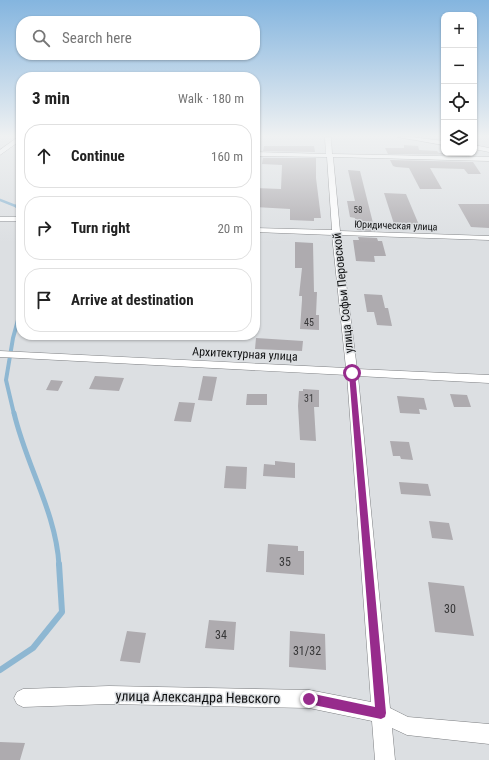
<!DOCTYPE html>
<meta charset="utf-8">
<style>
body{margin:0;font-family:"Roboto Condensed",sans-serif;background:#f6f6f6;color:#222}
.controls{position:absolute;right:12px;top:12px;display:grid;overflow:hidden;border-radius:8px;box-shadow:0 1px 3px #0004}
.controls button{width:36px;height:36px;display:grid;place-items:center;padding:0;border:0;border-bottom:1px solid #e0e0e0;background:#fff;color:#222;font:20px sans-serif}
.stop{position:absolute;width:12px;height:12px;margin:-9px;border:3px solid #972b8c;border-radius:50%;background:#fff}
.stop.end{background:#972b8c;border-color:#fff;box-shadow:0 1px 4px #0008}
.list{margin:0;padding:0;list-style:none}
h2{display:flex;justify-content:space-between;align-items:center;height:52px;margin:0;padding:0 16px;font-size:17px}
h2 small{font-size:13px;font-weight:400;color:#767676}
.list li{display:grid;grid-template-columns:26px 1fr auto;gap:12px;align-items:center;box-sizing:border-box;height:64px;margin:0 8px 8px;padding:0 8px;border:1px solid #e0e0e0;border-radius:16px}
.list b{display:block;font-size:15px;white-space:nowrap}
.list em{font-size:13px;font-style:normal;color:#767676}
.icon{flex:none;width:22px;height:22px;fill:none;stroke:currentColor;stroke-width:2;stroke-linecap:round;stroke-linejoin:round}
.map{position:relative;flex:none;width:489px;height:760px;overflow:hidden}
.search{position:absolute;background:#fff;box-shadow:0 1px 3px #0004;left:16px;top:16px;width:244px;height:44px;display:flex;align-items:center;gap:10px;box-sizing:border-box;padding:0 14px;border-radius:16px;color:#767676;font-size:15px}
.panel{position:absolute;background:#fff;box-shadow:0 1px 3px #0004;left:16px;top:72px;width:244px;height:268px;border-radius:16px}
.map>svg:first-child{display:block}
.lines{fill:none;stroke-linecap:round;stroke-linejoin:round}
.stream-far4{stroke:#8eb7d2;stroke-width:2.5}
.stream-far3{stroke:#8eb7d2;stroke-width:3}
.stream-far2{stroke:#8eb7d2;stroke-width:4}
.stream-far1{stroke:#8eb7d2;stroke-width:5}
.stream{stroke:#8eb7d2;stroke-width:6}
.building{fill:#aeabaf}
.street-casing{stroke:#7d7f82;stroke-width:1}
.street{fill:#fff;fill-rule:evenodd}
.route{fill:#972b8c}
.labels{text-anchor:middle;stroke-width:3;stroke-linejoin:round;paint-order:stroke}
.far-number-label{font-size:9px;fill:#373738}
.far-street-label{font-size:10px;fill:#0f1011;stroke:#dcdfe2}
.number-label{font-size:10px;fill:#373738}
.street-label{font-size:12px;fill:#0f1011;stroke:#dcdfe2}
.near-number-label{font-size:12px;fill:#373738}
.near-street-label{font-size:14px;fill:#0f1011;stroke:#dcdfe2}
</style>
<div class="map">
<svg width="489" height="760" viewBox="0 0 489 760">
<rect width="100%" height="100%" fill="#dcdfe2"/>
<g class="lines">
<path class="stream-far4" d="M 0,200 L 18,207"/>
<path class="stream-far3" d="M 16,206 L 21,209"/>
<path class="stream-far2" d="M 14,414 L 6,380 L 13,338 L 21,309"/>
<path class="stream-far1" d="M 14,413 C 26,465 56,512 59,565"/>
<path class="stream" d="M 0,670 L 33,648 L 62,612 L 59,564"/>
</g>
<path class="building" d="M 404,145 L 418,146 L 419,150 L 437,151 L 439,153 L 466,153 L 468,155 L 388,154 L 385,148 L 404,148 Z
M 264,146 L 314,146 L 315,152 L 263,151 Z
M 263,158 L 316,158 L 316,178 L 321,218 L 314,218 L 314,221 L 290,220 L 290,209 L 255,207 L 255,188 L 281,189 L 282,165 L 262,164 Z
M 390,160 L 473,162 L 481,174 L 468,174 L 464,169 L 430,168 L 442,189 L 420,189 L 409,168 L 396,167 L 393,166 Z
M 348,170 L 360,171 L 375,231 L 357,230 L 355,218 L 350,217 L 347,201 L 355,201 Z
M 384,193 L 406,194 L 419,225 L 394,224 Z
M 458,204 L 489,204 L 489,228 L 471,227 Z
M 358,237 L 377,238 L 378,241 L 382,241 L 386,256 L 374,256 L 375,262 L 356,261 L 353,240 L 359,240 Z
M 295,242 L 313,243 L 314,292 L 317,292 L 316,315 L 319,315 L 319,330 L 300,329 L 302,300 L 302,296 L 299,296 L 302,268 L 295,268 Z
M 364,294 L 382,295 L 385,308 L 388,308 L 392,326 L 377,325 L 374,312 L 367,312 Z
M 256,338 L 303,341 L 302,351 L 255,349 Z
M 95,376 L 124,378 L 119,391 L 89,389 Z
M 203,376 L 217,377 L 212,401 L 198,400 Z
M 51,380 L 63,381 L 58,391 L 46,390 Z
M 303,389 L 319,390 L 319,407 L 314,407 L 316,441 L 300,440 L 298,406 L 299,391 L 303,391 Z
M 247,394 L 267,394 L 267,405 L 246,405 Z
M 450,394 L 467,395 L 471,407 L 454,407 Z
M 397,396 L 424,398 L 427,410 L 419,409 L 420,414 L 400,413 Z
M 179,402 L 195,403 L 191,422 L 174,421 Z
M 390,441 L 409,442 L 413,460 L 401,459 L 400,456 L 393,456 Z
M 275,461 L 295,463 L 295,478 L 263,476 L 264,464 L 275,465 Z
M 226,466 L 247,467 L 246,489 L 224,488 Z
M 399,482 L 428,484 L 431,496 L 401,494 Z
M 429,521 L 449,523 L 453,540 L 432,538 Z
M 268,544 L 298,546 L 298,551 L 304,551 L 304,575 L 266,572 Z
M 428,582 L 464,586 L 474,636 L 435,632 Z
M 209,620 L 236,622 L 234,650 L 205,648 Z
M 127,631 L 146,633 L 140,663 L 120,661 Z
M 290,631 L 325,634 L 326,670 L 289,667 Z
M 0,742 L 25,743 L 20,760 L 0,760 Z"/>
<g class="lines">
<g class="street-casing">
<path id="street" d="M 18,137 L 21,137 L 21,140 L 0,155 L 0,150 Z
M 325,137 L 331,137 L 332,154 L 489,157 L 489,161 L 333,157 L 340,231 L 489,236 L 489,240 L 340,235 L 357,369 L 489,375 L 489,383 L 358,376 L 390,708 L 408,717 L 489,724 L 489,744 L 407,735 L 392,728 L 395,760 L 375,760 L 372,721 L 309,708 L 109,704 L 23,707 L 17,704 L 14,698 L 17,692 L 23,689 L 109,686 L 309,690 L 371,702 L 347,375 L 0,357 L 0,351 L 346,368 L 332,235 L 255,232 L 255,228 L 332,230 L 327,157 L 255,156 L 255,152 L 326,154 Z
M 398,137 L 411,137 L 444,141 L 444,145 Z
M 474,145 L 489,148 L 489,152 L 474,149 Z
M 0,217 L 21,217 L 21,221 L 0,221 Z"/>
</g>
<use href="#street" class="street"/>
</g>
<linearGradient id="sky" x2="0" y2="1"><stop stop-color="#84b5df"/><stop offset="0.56" stop-color="#eff1f2"/><stop offset="1" stop-color="#eff1f2" stop-opacity="0"/></linearGradient>
<rect width="489" height="243" fill="url(#sky)"/>
<path class="route" d="M 352,371 L 355,373 L 386,713 L 385,717 L 381,719 L 309,704 L 305,702 L 304,699 L 305,695 L 309,693 L 375,707 L 349,373 Z"/>
<g class="labels">
<g class="far-number-label">
<text x="358" y="213">58</text>
</g>
<g class="far-street-label">
<text transform="translate(396 225) rotate(2)" y="4">Юридическая улица</text>
</g>
<g class="number-label">
<text x="309" y="326">45</text>
<text x="309" y="402">31</text>
</g>
<g class="street-label">
<text transform="translate(343 293) rotate(-96)" y="4">улица Софьи Перовской</text>
<text transform="translate(245 354) rotate(3)" y="4">Архитектурная улица</text>
</g>
<g class="near-number-label">
<text x="285" y="566">35</text>
<text x="450" y="613">30</text>
<text x="221" y="639">34</text>
<text x="307" y="655">31/32</text>
</g>
<g class="near-street-label">
<text transform="translate(198 697) rotate(1)" y="5">улица Александра Невского</text>
</g>
</g>
</svg>
<div class="controls">
<button>+</button>
<button>−</button>
<button><svg class="icon" aria-label="locate" viewBox="0 0 24 24"><circle cx="12" cy="12" r="6"/><path d="M12 2v4M12 18v4M2 12h4M18 12h4"/></svg></button>
<button><svg class="icon" aria-label="layers" viewBox="0 0 24 24"><path d="M12 4l9 5-9 5-9-5zM3 14l9 5 9-5"/></svg></button>
</div>
<div class="stop" style="left:352px;top:373px"></div>
<div class="stop end" style="left:309px;top:699px"></div>
<div class="search"><svg class="icon" aria-label="search" viewBox="0 0 24 24"><circle cx="10" cy="10" r="6"/><path d="M15 15l6 6"/></svg>Search here</div>
<section class="panel">
<h2>3 min<small>Walk · 180 m</small></h2>
<ul class="list">
<li><svg class="icon" aria-label="ahead" viewBox="0 0 24 24"><path d="M12 20V5M6 11l6-6 6 6"/></svg><div><b>Continue</b></div><em>160 m</em></li>
<li><svg class="icon" aria-label="right" viewBox="0 0 24 24"><path d="M7 20v-9h11M14 6l5 5-5 5"/></svg><div><b>Turn right</b></div><em>20 m</em></li>
<li><svg class="icon" aria-label="arrive" viewBox="0 0 24 24"><path d="M6 21V4h12l-3 4 3 4H6"/></svg><div><b>Arrive at destination</b></div></li>
</ul>
</section>
</div>
